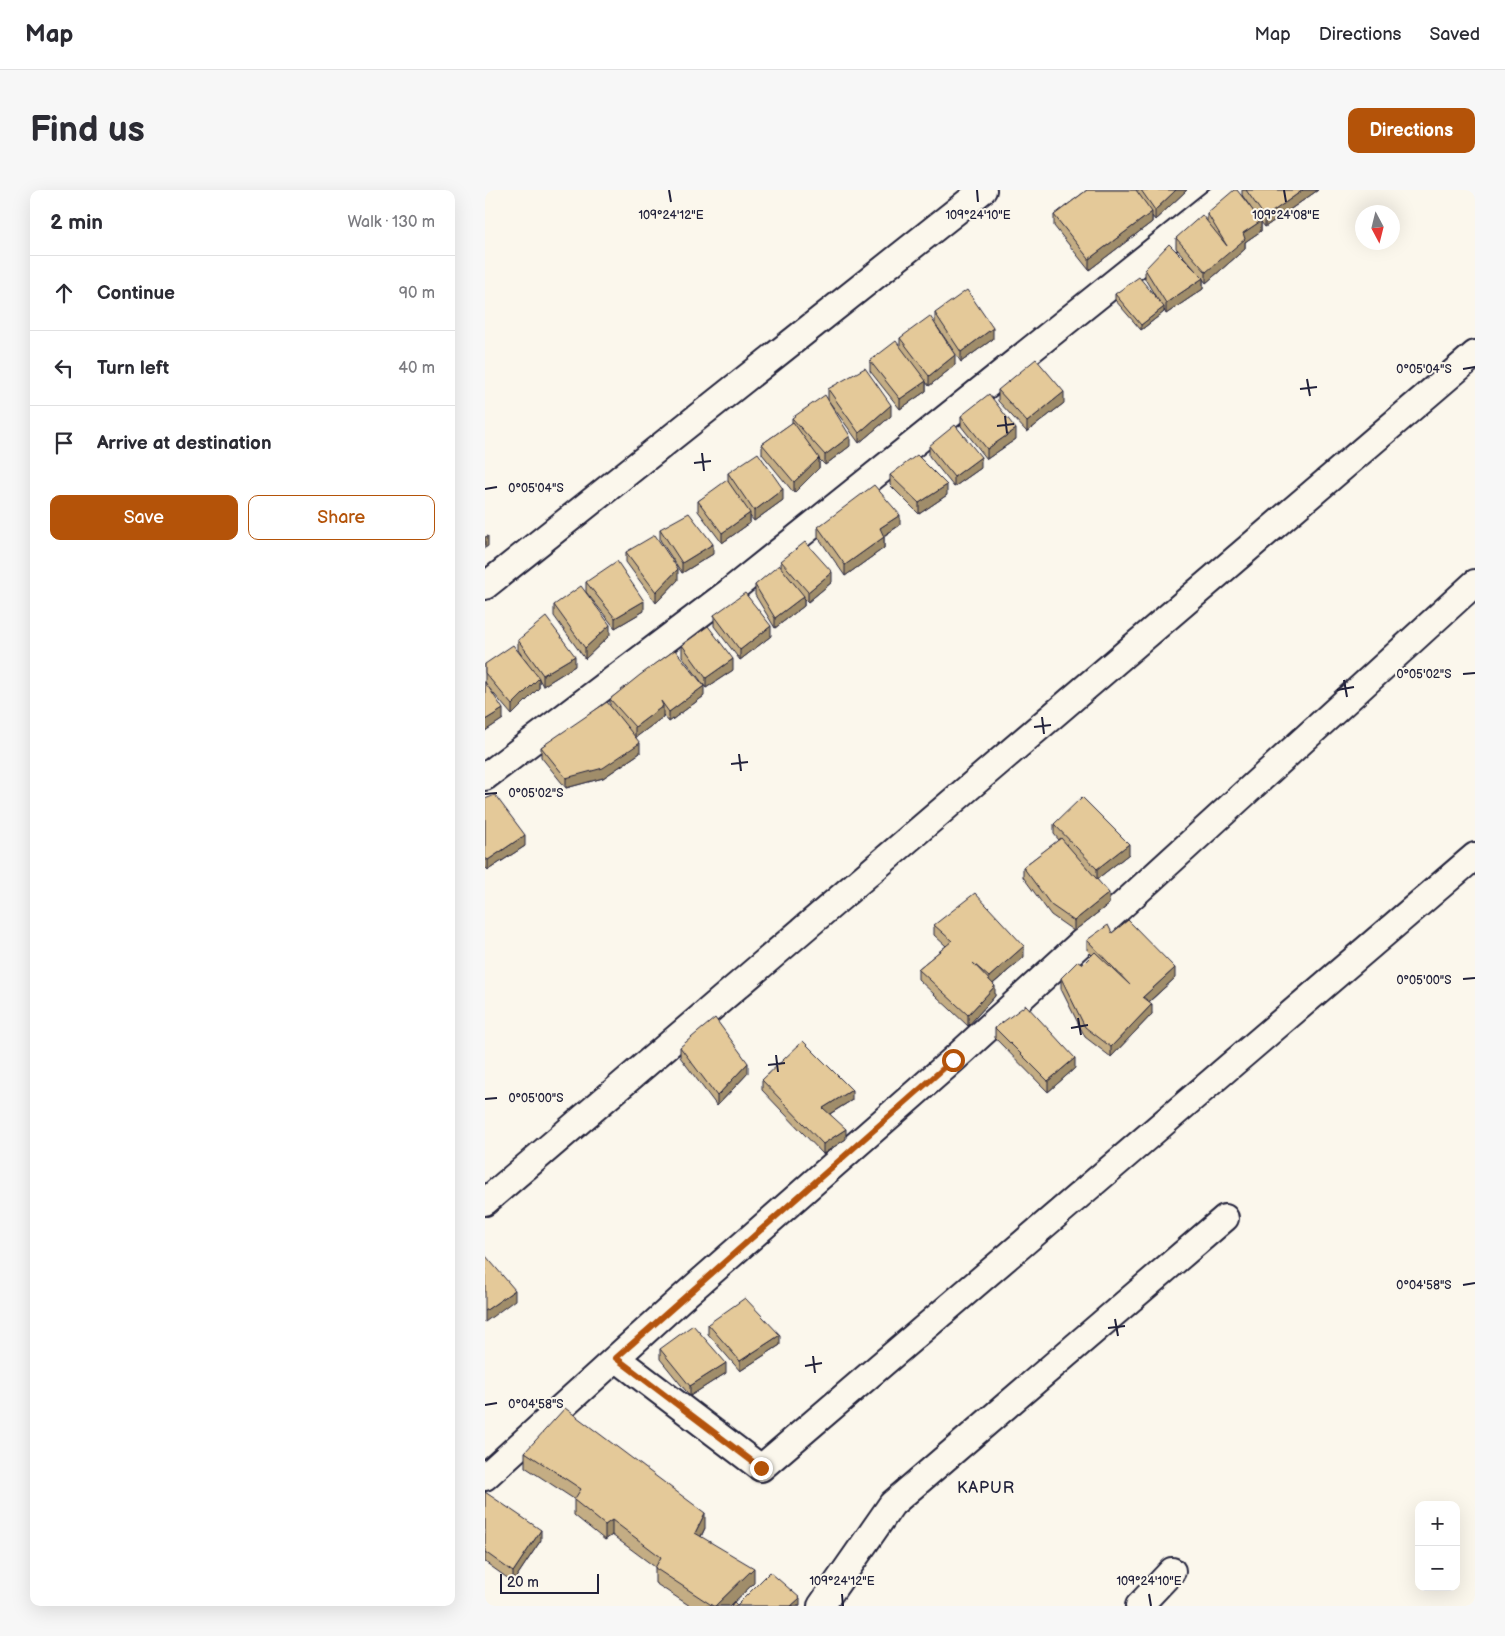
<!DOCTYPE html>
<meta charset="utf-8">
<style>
body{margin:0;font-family:"Balsamiq Sans",sans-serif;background:#f7f7f7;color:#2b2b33}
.controls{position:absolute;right:15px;bottom:15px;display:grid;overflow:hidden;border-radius:10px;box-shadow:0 5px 20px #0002}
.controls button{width:45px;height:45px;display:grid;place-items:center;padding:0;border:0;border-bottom:1px solid #e1e1e2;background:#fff;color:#2b2b33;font:25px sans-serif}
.compass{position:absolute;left:870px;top:15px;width:45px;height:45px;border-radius:50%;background:#fff;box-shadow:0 5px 20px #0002;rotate:173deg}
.scale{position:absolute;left:15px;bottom:12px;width:99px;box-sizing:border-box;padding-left:5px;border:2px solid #22223b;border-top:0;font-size:14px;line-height:18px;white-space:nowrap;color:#22223b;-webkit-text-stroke:4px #fbf7ec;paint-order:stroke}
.stop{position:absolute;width:15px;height:15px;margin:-11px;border:4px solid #b45309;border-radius:50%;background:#fff}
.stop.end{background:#b45309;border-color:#fff;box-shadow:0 1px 5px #0008}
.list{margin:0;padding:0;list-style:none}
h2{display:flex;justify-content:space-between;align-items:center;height:65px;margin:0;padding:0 20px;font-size:21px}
h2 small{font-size:16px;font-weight:400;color:#7c7c81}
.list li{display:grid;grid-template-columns:32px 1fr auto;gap:15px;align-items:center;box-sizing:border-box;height:75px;padding:0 20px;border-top:1px solid #e1e1e2}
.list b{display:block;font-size:19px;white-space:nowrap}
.list em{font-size:16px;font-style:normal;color:#7c7c81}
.actions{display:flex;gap:10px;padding:15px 20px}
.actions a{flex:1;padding:11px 0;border:1px solid #b45309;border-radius:10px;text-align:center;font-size:18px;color:#b45309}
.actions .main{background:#b45309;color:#fff}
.icon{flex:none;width:28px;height:28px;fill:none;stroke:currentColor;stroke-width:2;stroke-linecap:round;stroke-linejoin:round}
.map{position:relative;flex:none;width:990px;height:1416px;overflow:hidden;border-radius:10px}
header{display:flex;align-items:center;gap:30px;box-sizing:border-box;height:70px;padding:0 25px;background:#fff;border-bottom:1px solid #e1e1e2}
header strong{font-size:24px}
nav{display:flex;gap:28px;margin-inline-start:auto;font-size:18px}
.intro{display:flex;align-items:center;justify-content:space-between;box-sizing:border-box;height:120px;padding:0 30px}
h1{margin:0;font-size:35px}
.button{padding:12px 22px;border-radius:10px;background:#b45309;color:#fff;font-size:18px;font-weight:700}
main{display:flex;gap:30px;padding:0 30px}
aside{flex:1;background:#fff;border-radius:10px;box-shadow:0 5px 20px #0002}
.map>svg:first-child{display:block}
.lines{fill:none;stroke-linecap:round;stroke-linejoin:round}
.street-casing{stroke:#22223b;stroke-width:30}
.street{stroke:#fbf7ec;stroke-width:26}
.wall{fill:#c4ad84;stroke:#22223b}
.shaded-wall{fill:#a08d6b;stroke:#22223b}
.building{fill:#e4c999;stroke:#22223b}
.route{stroke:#b45309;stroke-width:6}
.ticks{fill:none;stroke:#22223b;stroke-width:2}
.labels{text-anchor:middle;stroke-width:4;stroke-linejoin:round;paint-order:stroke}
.quarter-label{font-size:16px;letter-spacing:1px;fill:#22223b;stroke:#fbf7ec}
.ticks-label{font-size:12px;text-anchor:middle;fill:#22223b;stroke:#fbf7ec;stroke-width:4;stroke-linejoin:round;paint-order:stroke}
</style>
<header>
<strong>Map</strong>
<nav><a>Map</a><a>Directions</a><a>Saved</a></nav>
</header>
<div class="intro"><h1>Find us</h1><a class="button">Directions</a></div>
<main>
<aside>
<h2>2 min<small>Walk · 130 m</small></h2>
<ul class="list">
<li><svg class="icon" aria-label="ahead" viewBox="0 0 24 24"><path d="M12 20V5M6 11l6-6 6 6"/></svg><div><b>Continue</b></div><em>90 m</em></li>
<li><svg class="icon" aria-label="left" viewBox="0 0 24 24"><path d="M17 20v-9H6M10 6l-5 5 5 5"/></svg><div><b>Turn left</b></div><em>40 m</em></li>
<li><svg class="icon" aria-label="arrive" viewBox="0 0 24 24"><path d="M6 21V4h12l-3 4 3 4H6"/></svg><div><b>Arrive at destination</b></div></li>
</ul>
<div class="actions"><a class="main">Save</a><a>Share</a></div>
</aside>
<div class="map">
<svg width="990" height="1416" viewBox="0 0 990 1416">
<rect width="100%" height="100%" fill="#fbf7ec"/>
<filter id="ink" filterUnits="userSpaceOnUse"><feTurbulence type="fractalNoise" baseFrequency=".02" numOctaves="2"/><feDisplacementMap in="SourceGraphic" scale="10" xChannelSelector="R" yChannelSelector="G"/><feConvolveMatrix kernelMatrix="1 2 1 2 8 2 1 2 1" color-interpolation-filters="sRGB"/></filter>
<g filter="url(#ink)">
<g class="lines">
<g class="street-casing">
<path id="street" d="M 0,396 L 498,0
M 0,587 L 244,402 L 745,0
M 0,1012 L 990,164
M 131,1168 L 276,1278 L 990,666
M 0,1287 L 197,1108 L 468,870 L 990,393
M 336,1416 L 407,1314 L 740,1028
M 654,1416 L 687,1381"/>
</g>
<use href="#street" class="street"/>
</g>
<path class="wall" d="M 602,0 L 702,0 L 670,30 L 667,26 L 667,32 L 604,80 L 569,36 L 569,25 Z
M 757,0 L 833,0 L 780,37 L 776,32 L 776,41 L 760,52 L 760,59 L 721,93 L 718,89 L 718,99 L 681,124 L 679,120 L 679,122 L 656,140 L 630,110 L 630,104 L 672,109 L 660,89 L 660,79 L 711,81 L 691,58 L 691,48 L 722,31 L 722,23 L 768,21 L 757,5 Z
M 450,123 L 508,149 L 476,172 L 453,138 L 470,175 L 444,196 L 441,192 L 441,201 L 415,219 L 385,181 L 385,171 L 415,156 L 415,148 L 450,133 Z
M 343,199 L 406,226 L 374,253 L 343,210 Z
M 513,200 L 579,213 L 542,242 L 513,211 Z
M 476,226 L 531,249 L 502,269 L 476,236 Z
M 307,228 L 365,256 L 340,275 L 334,269 L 334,278 L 309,303 L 277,264 L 277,254 L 307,233 Z
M 444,256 L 496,278 L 469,297 L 444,266 Z
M 243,283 L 298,310 L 269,331 L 265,326 L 265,333 L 237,353 L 213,321 L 213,311 L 243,292 Z
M 405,285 L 462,305 L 434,324 L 405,295 Z
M 415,335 L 399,346 L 399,358 L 360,386 L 333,347 L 333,337 Z
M 175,339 L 228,364 L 197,383 L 175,350 Z
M 141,362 L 193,390 L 171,413 L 141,372 Z
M 296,371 L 347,392 L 323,412 L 319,408 L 319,416 L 290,438 L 270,405 L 270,395 L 296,377 Z
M 101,392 L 159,421 L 130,438 L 101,402 Z
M 69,415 L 125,445 L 100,469 L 69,426 Z
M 229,425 L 286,446 L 255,470 L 229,436 Z
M 33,450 L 90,476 L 58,496 L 54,489 L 54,498 L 27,525 L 3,497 L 18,529 L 0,541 L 0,474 L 42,473 L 33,460 Z
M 197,455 L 248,480 L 221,498 L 197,466 Z
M 219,506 L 184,532 L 178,525 L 178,527 L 151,547 L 155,563 L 118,588 L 81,598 L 56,567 L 56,557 L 125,515 L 125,509 Z
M 0,609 L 40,656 L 3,680 L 0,677 Z
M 569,634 L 644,664 L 612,689 L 624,714 L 589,741 L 566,725 L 538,687 L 538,677 L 574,650 L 569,644 Z
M 449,735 L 539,767 L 508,794 L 510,806 L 483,836 L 433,789 L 433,779 L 461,756 L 449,745 Z
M 627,743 L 690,788 L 664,812 L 667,824 L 626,867 L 600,847 L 576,799 L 576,788 L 598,774 L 607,765 L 602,760 L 602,750 Z
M 510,838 L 590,878 L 563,902 L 510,848 Z
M 195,857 L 263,883 L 232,916 L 195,867 Z
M 277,890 L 367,910 L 345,924 L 361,949 L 338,964 L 277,900 Z
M 223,1134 L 295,1155 L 255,1181 L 223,1144 Z
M 175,1159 L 241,1183 L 205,1206 L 175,1169 Z
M 40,1262 L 220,1338 L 216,1347 L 269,1393 L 249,1412 L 252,1415 L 315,1416 L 205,1416 L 170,1393 L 170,1377 L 127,1345 L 120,1350 L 89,1325 L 89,1309 L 40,1277 Z
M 0,1302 L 56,1350 L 28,1392 L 0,1372 Z"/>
<path class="shaded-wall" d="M 691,0 L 702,0 L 670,30 L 670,20 Z
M 818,0 L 833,0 L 780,37 L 780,27 Z
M 667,22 L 667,32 L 604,80 L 604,69 Z
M 776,31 L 776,41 L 760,52 L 760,59 L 721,93 L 721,82 L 758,43 Z
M 718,88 L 718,99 L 681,124 L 681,113 Z
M 679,117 L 679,122 L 656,140 L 656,135 Z
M 508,138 L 508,149 L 476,172 L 476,162 Z
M 470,165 L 470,175 L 444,196 L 444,186 Z
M 441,191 L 441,201 L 415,219 L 415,209 Z
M 579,202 L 579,213 L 542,242 L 542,232 Z
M 406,215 L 406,226 L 374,253 L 374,243 Z
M 531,239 L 531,249 L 502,269 L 502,259 Z
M 365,246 L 365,256 L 340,275 L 340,265 Z
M 496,267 L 496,278 L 469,297 L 469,287 Z
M 334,268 L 334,278 L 309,303 L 309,292 Z
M 462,295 L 462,305 L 434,324 L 434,313 Z
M 298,299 L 298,310 L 269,331 L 269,321 Z
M 265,323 L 265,333 L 237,353 L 237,343 Z
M 415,325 L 415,335 L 395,348 L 395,338 Z
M 3,346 L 3,356 L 0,358 L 0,347 Z
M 399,347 L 399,358 L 360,386 L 360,375 Z
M 228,354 L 228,364 L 197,383 L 197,373 Z
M 193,379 L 193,390 L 171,413 L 171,402 Z
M 347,382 L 347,392 L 323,412 L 323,402 Z
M 319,406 L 319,416 L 290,438 L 290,428 Z
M 159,411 L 159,421 L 130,438 L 130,428 Z
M 125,435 L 125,445 L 100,469 L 100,458 Z
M 286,436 L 286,446 L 255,470 L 255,460 Z
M 90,466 L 90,476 L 58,496 L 58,485 Z
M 248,469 L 248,480 L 221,498 L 221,488 Z
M 54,488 L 54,498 L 27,525 L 27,515 Z
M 219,496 L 219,506 L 184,532 L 184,522 Z
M 178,516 L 178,527 L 150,548 L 150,537 Z
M 18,519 L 18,529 L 0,541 L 0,530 Z
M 155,553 L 155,563 L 118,588 L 81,598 L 81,588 Z
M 40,645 L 40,656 L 3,680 L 3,670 Z
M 644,654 L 644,664 L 612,689 L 612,679 Z
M 624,703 L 624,714 L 589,741 L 589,731 Z
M 539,756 L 539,767 L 504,797 L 504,787 Z
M 690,778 L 690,788 L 658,817 L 658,807 Z
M 510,796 L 510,806 L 483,836 L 483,825 Z
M 667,814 L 667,824 L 626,867 L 626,857 Z
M 590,868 L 590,878 L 563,902 L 563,891 Z
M 263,873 L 263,883 L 232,916 L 232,906 Z
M 367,900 L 367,910 L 338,928 L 338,918 Z
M 361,939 L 361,949 L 338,964 L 338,954 Z
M 30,1100 L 30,1110 L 0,1132 L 0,1121 Z
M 295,1145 L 295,1155 L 255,1181 L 255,1171 Z
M 241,1173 L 241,1183 L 205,1206 L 205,1196 Z
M 220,1323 L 220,1338 L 210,1358 L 210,1343 Z
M 127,1330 L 127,1345 L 120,1350 L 120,1335 Z
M 56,1340 L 56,1350 L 28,1392 L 28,1382 Z
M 269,1378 L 269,1393 L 245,1416 L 230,1416 Z
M 315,1408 L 315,1416 L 306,1416 Z"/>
<path class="building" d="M 602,0 L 651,0 L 667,22 L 604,69 L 569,25 Z
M 656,0 L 691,0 L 670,20 Z
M 749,0 L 752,0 L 776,31 L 758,43 L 760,49 L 721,82 L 691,48 L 717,25 L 742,56 L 722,23 Z
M 761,0 L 818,0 L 780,27 Z
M 684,54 L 718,88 L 681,113 L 660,79 Z
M 654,87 L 679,117 L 656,135 L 630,104 Z
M 482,100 L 508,138 L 476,162 L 450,123 Z
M 445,126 L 470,165 L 444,186 L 415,148 Z
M 411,151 L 441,191 L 415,209 L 385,171 Z
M 551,169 L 579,202 L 542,232 L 513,200 Z
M 380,178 L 406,215 L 374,243 L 343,199 Z
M 504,204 L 531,239 L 502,259 L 476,226 Z
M 340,205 L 365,246 L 340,265 L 307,228 Z
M 308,232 L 334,268 L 309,292 L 277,254 Z
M 470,235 L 496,267 L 469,287 L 444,256 Z
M 273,263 L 298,299 L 269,321 L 243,283 Z
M 432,265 L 462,295 L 434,313 L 405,285 Z
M 242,290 L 265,323 L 237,343 L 213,311 Z
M 389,295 L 415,325 L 395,338 L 399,347 L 360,375 L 333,337 Z
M 204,323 L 228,354 L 197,373 L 175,339 Z
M 170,345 L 193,379 L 171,402 L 141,362 Z
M 320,352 L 347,382 L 323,402 L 296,371 Z
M 132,371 L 159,411 L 130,428 L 101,392 Z
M 294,375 L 319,406 L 290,428 L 270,395 Z
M 96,396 L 125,435 L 100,458 L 69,415 Z
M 260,403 L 286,436 L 255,460 L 229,425 Z
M 61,427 L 90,466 L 58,485 L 33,450 Z
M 223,436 L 248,469 L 221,488 L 197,455 Z
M 28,455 L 54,488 L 27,515 L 0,483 L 0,474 Z
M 190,460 L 219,496 L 184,522 L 176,511 L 178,516 L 150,537 L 125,509 L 155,485 Z
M 0,492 L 18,519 L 0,530 Z
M 122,512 L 155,553 L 118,578 L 81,588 L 56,557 Z
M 10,605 L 40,645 L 3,670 L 0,667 L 0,609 Z
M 597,607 L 644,654 L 612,679 L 569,634 Z
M 576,648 L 624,703 L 589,731 L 566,715 L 538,677 Z
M 490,703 L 539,756 L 504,787 L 488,773 L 510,796 L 483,825 L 433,779 L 467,751 L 449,735 Z
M 643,730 L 690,778 L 658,807 L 667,814 L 626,857 L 600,837 L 576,788 L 593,771 L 598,774 L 610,762 L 645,795 L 602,750 L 623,735 L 627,743 Z
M 541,815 L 590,868 L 563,891 L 510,838 Z
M 230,828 L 263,873 L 232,906 L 195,857 Z
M 318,851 L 367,900 L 338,918 L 361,939 L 338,954 L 277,890 Z
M 0,1065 L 30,1100 L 0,1121 Z
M 260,1108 L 295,1145 L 255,1171 L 223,1134 Z
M 208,1135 L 241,1173 L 205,1196 L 175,1159 Z
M 80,1218 L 220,1323 L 210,1343 L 269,1378 L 230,1416 L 228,1416 L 170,1378 L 176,1367 L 127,1330 L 120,1335 L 89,1310 L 96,1299 L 40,1262 Z
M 0,1302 L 56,1340 L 28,1382 L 0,1362 Z
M 285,1382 L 315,1408 L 306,1416 L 246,1416 L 249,1412 L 252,1415 Z"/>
</g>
<g class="lines" filter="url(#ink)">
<path class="route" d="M 276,1278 L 131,1168 L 468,870"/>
</g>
<path class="ticks" d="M 184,0 L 186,12M 492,0 L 493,12M 799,0 L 801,12M 978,179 L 990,177M 822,189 L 825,206M 815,199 L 832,197M 520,226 L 522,243M 512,236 L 529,234M 217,263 L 219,281M 209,273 L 226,271M 0,299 L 12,297M 978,484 L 990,483M 859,490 L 862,507M 852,500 L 869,497M 557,527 L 559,544M 549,537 L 566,535M 254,564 L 256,581M 246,574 L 263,572M 0,604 L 12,603M 978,789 L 990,788M 593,828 L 596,845M 586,838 L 603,835M 291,865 L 293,882M 283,875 L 300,873M 0,909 L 12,908M 978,1095 L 990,1093M 630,1129 L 633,1146M 623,1138 L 640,1136M 328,1166 L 330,1183M 320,1176 L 337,1173M 0,1215 L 12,1213M 357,1404 L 358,1416M 664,1404 L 666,1416"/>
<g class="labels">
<g class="quarter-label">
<text x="501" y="1303">KAPUR</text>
</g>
</g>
<g class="ticks-label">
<text x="186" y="29">109°24'12"E</text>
<text x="493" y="29">109°24'10"E</text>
<text x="801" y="29">109°24'08"E</text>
<text x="939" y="183">0°05'04"S</text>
<text x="51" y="302">0°05'04"S</text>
<text x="939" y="488">0°05'02"S</text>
<text x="51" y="607">0°05'02"S</text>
<text x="939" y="794">0°05'00"S</text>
<text x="51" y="912">0°05'00"S</text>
<text x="939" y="1099">0°04'58"S</text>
<text x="51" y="1218">0°04'58"S</text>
<text x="357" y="1395">109°24'12"E</text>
<text x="664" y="1395">109°24'10"E</text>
</g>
</svg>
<div class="controls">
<button>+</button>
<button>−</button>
</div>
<svg class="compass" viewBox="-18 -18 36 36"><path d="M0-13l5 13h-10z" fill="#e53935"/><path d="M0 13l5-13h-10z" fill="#7c7c81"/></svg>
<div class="scale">20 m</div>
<div class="stop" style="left:468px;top:870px"></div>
<div class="stop end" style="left:276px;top:1278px"></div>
</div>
</main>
